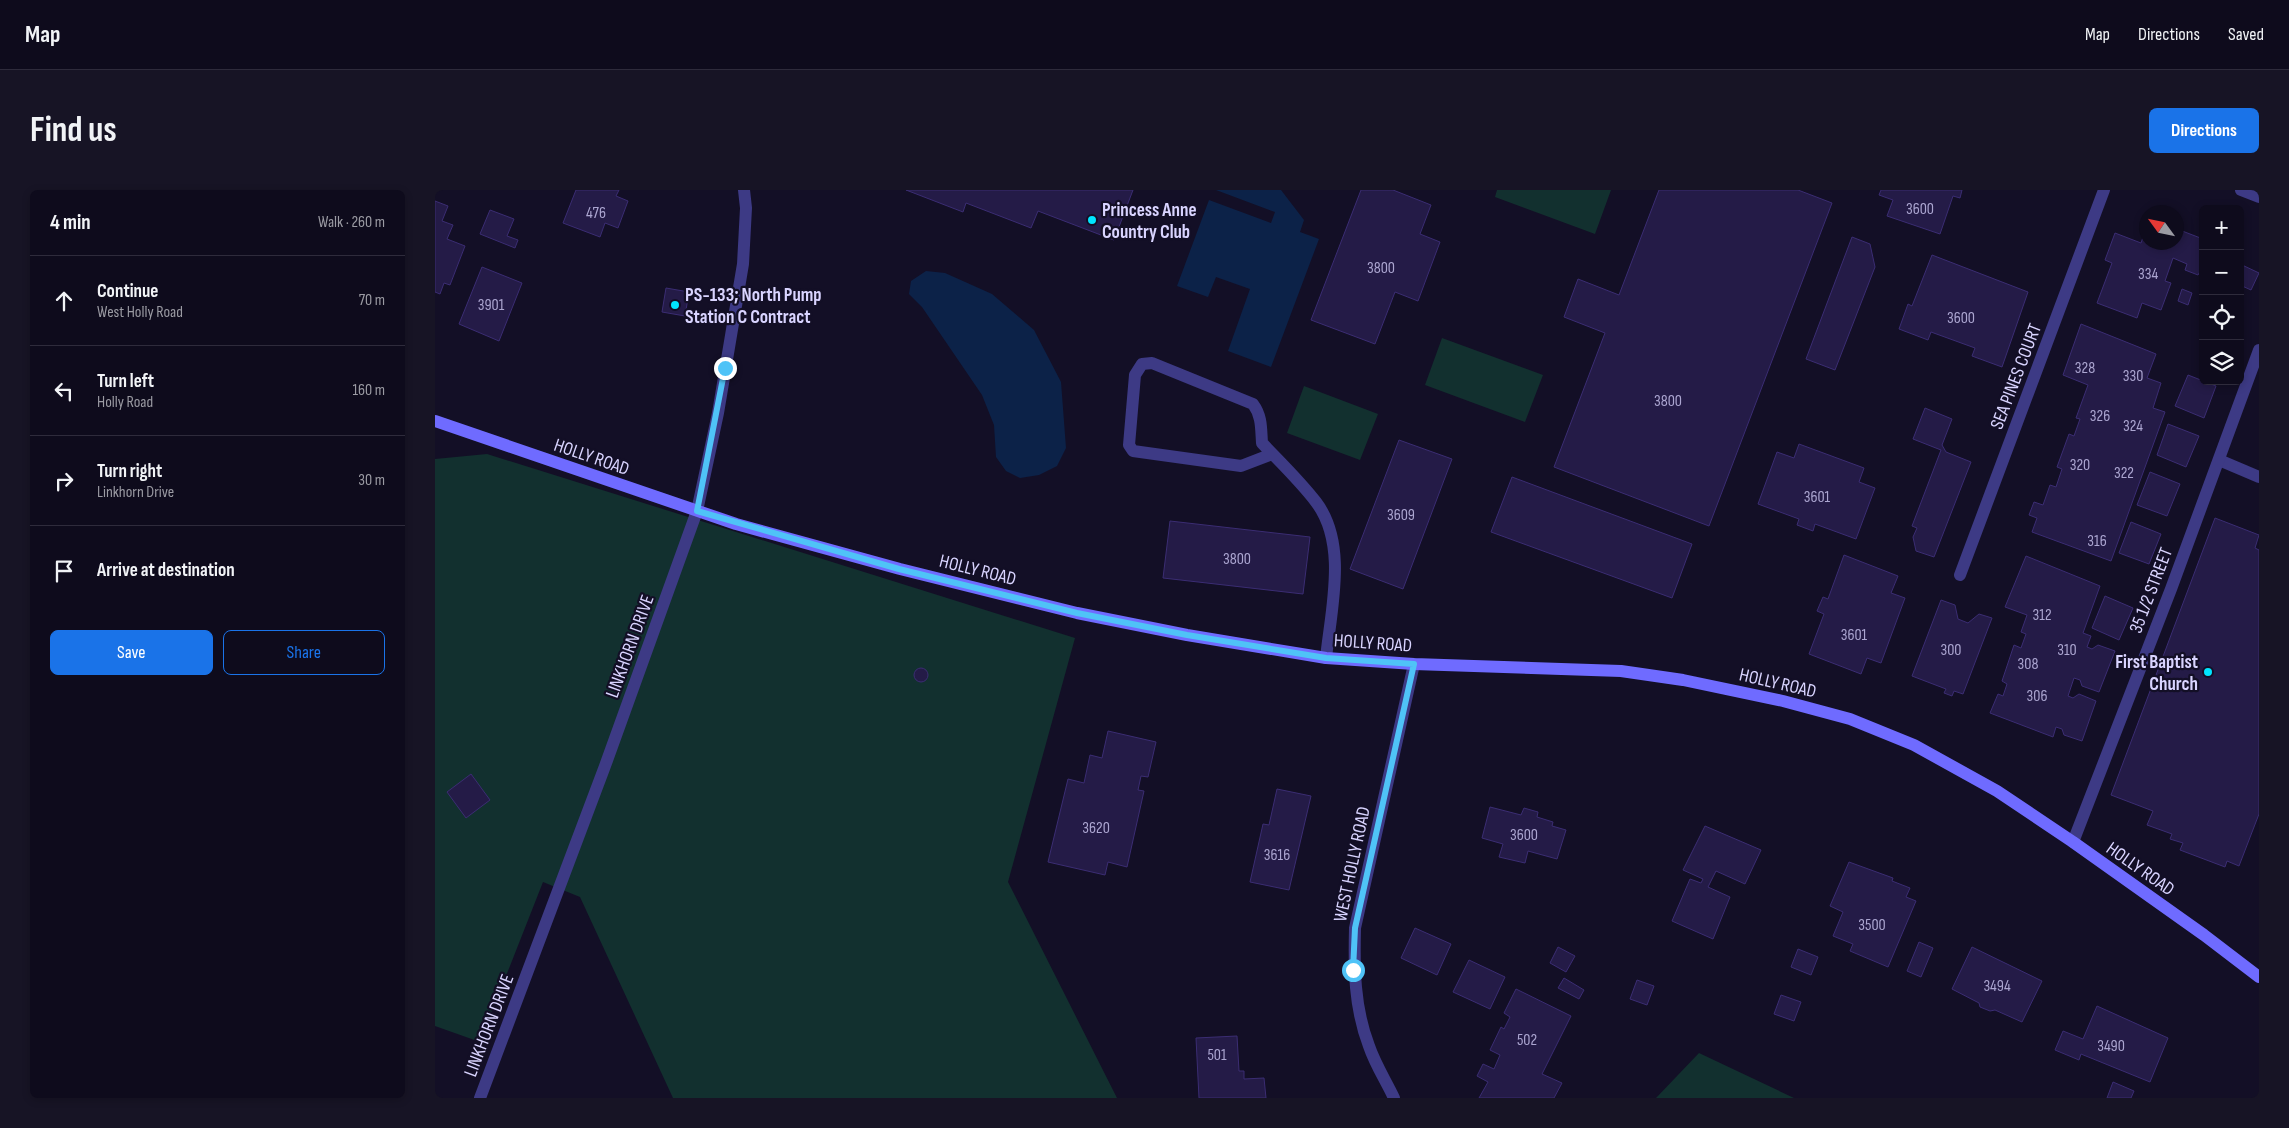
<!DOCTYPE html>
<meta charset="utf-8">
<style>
body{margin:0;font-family:"Sofia Sans Condensed",sans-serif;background:#171425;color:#f1f3f6}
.controls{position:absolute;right:15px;top:15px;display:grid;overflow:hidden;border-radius:8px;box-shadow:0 2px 8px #0003}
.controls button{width:45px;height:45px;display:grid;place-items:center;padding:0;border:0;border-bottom:1px solid #2e2b3b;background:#0e0b1c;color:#f1f3f6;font:25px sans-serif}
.compass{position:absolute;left:1704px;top:15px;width:45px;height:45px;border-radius:50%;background:#0e0b1c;box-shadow:0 2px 8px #0003;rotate:303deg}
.stop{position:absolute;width:15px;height:15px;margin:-11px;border:4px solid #4fc3f7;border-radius:50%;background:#fff}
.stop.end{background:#4fc3f7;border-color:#fff;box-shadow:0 1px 5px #0008}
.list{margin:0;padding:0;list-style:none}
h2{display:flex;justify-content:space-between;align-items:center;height:65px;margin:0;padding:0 20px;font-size:21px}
h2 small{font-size:16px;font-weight:400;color:#9b9ba3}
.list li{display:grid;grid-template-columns:32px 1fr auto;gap:15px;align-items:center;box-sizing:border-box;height:90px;padding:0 20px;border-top:1px solid #2e2b3b}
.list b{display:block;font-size:19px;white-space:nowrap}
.list p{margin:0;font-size:16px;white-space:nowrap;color:#9b9ba3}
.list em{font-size:16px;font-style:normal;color:#9b9ba3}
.actions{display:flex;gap:10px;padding:15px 20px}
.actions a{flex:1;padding:11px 0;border:1px solid #1a73e8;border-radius:8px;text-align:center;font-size:18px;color:#1a73e8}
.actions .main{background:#1a73e8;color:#fff}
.icon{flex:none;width:28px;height:28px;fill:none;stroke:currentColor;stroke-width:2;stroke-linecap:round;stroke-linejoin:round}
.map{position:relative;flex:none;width:1824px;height:908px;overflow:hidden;border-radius:8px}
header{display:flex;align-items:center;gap:30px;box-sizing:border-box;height:70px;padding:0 25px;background:#0e0b1c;border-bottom:1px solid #2e2b3b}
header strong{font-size:24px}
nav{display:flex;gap:28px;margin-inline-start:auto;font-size:18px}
.intro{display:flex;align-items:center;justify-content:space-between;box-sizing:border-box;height:120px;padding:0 30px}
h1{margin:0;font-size:35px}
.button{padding:12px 22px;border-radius:8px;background:#1a73e8;color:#fff;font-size:18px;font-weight:700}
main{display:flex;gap:30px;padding:0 30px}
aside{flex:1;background:#0e0b1c;border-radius:8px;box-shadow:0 2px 8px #0003}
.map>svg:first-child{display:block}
.green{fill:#12302f}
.water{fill:#0c2248}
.building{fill:#241b47;stroke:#3b2d73}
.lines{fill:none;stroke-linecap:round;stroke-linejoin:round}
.lane{stroke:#3d3a85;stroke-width:12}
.street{stroke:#3d3a85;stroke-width:12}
.secondary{stroke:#6f6bff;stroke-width:12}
.route{stroke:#4fc3f7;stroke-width:6}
.poi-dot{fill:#00e5ff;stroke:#130f26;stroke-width:2}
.labels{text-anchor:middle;stroke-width:4.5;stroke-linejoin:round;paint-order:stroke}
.number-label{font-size:16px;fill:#aca6d1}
.poi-label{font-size:19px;font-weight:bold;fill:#d9d4ff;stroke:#130f26;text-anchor:start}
.street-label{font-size:19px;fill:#d9d4ff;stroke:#130f26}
</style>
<header>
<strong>Map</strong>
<nav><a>Map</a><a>Directions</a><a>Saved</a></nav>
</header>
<div class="intro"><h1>Find us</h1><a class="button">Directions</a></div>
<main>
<aside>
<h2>4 min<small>Walk · 260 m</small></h2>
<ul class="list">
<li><svg class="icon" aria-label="ahead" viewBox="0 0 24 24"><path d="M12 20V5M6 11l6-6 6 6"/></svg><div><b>Continue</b><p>West Holly Road</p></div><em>70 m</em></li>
<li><svg class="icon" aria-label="left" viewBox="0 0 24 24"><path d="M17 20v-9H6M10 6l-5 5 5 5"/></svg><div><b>Turn left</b><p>Holly Road</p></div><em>160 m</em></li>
<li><svg class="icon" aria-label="right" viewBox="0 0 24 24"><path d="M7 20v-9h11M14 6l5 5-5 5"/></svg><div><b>Turn right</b><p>Linkhorn Drive</p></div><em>30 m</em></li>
<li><svg class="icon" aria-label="arrive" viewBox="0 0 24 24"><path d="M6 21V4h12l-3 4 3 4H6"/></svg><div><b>Arrive at destination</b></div></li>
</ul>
<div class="actions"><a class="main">Save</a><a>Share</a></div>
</aside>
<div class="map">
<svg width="1824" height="908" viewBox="0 0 1824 908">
<rect width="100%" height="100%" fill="#130f26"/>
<path class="green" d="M 1062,0 L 1176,0 L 1160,44 L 1060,7 Z
M 1007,148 L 1108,185 L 1090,232 L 990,195 Z
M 869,196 L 943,224 L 925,270 L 852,243 Z
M 52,264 L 640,448 L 573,692 L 682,908 L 238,908 L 145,707 L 108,692 L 45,852 L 0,836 L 0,269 Z
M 1264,863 L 1359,908 L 1221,908 Z"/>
<path class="water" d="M 781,0 L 846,0 L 869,30 L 865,42 L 884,49 L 836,177 L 793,161 L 815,99 L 781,87 L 773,107 L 742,96 L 774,10 L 836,33 L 840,22 Z
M 491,81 L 510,83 L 557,104 L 599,140 L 626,192 L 631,258 L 622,276 L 604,285 L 585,288 L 571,281 L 561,267 L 559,235 L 547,205 L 487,117 L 474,104 L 476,91 Z"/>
<path class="building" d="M 141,0 L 184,0 L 181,6 L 193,11 L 183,38 L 170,33 L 165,47 L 128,33 Z
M 471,0 L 698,0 L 679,50 L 603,21 L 596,38 L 531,13 L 528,22 Z
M 926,0 L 958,0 L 996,15 L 985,44 L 1005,52 L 983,111 L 960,102 L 940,154 L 876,130 Z
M 1224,0 L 1363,0 L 1397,13 L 1274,336 L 1119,277 L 1170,143 L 1129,127 L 1143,89 L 1184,105 Z
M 1446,0 L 1527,0 L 1525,8 L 1518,6 L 1505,44 L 1452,26 L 1458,10 L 1444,5 Z
M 0,11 L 13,16 L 7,31 L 18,35 L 12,49 L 30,56 L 15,95 L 9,93 L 5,104 L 0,102 Z
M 55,20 L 79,29 L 72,46 L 83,50 L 80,58 L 45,44 Z
M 1711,39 L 1712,52 L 1742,52 L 1742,39 L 1768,49 L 1768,76 L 1763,85 L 1750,80 L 1752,74 L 1738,68 L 1730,91 L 1736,93 L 1726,120 L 1707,113 L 1702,128 L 1662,113 L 1677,73 L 1670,70 L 1680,43 L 1706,53 Z
M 1417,47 L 1435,54 L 1440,77 L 1400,180 L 1371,169 Z
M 1497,65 L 1593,102 L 1567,177 L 1537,166 L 1540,158 L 1496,142 L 1493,150 L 1464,139 L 1473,114 L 1477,116 Z
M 1805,74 L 1824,83 L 1816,100 L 1805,95 Z
M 47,77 L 87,93 L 64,151 L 24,134 Z
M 231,98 L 254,102 L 250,126 L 227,122 Z
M 1747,99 L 1757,103 L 1753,115 L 1743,111 Z
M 1646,134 L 1721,164 L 1712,188 L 1726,193 L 1718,218 L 1730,222 L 1676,371 L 1597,342 L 1602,328 L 1594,325 L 1599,312 L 1608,315 L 1615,295 L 1621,297 L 1627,279 L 1622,277 L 1634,244 L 1639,246 L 1645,229 L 1641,228 L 1653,195 L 1628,185 Z
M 1753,185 L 1781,196 L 1769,228 L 1740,216 Z
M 1490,218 L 1517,229 L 1507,255 L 1511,262 L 1536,272 L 1499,367 L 1481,361 L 1478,347 L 1482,338 L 1477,336 L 1506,260 L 1478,249 Z
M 1733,234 L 1764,246 L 1751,277 L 1722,265 Z
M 964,250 L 1017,269 L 968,399 L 915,379 Z
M 1364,254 L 1429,278 L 1424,292 L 1440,298 L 1421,349 L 1380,334 L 1378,341 L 1362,335 L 1364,329 L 1323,314 L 1342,262 L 1359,268 Z
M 1715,282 L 1745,294 L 1732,326 L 1702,315 Z
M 1077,287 L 1257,354 L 1237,408 L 1056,342 Z
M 1780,328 L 1824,345 L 1820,358 L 1824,360 L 1824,624 L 1804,676 L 1792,671 L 1790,677 L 1745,660 L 1748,653 L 1735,649 L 1737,644 L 1712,635 L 1718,621 L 1676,605 Z
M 735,331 L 875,347 L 868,404 L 728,388 Z
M 1696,332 L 1726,344 L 1714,374 L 1684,363 Z
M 1409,365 L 1463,386 L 1456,403 L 1470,408 L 1446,473 L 1432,468 L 1426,484 L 1374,464 L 1389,424 L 1382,421 L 1388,407 L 1393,409 Z
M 1591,366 L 1665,396 L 1648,443 L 1656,446 L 1652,457 L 1657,459 L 1663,455 L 1680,461 L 1664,502 L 1647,496 L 1645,490 L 1639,488 L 1633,506 L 1638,508 L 1644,504 L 1661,511 L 1647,551 L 1629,545 L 1627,539 L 1621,537 L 1618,547 L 1555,523 L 1563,504 L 1568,506 L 1572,494 L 1567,491 L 1579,455 L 1586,458 L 1591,444 L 1586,442 L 1592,425 L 1570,417 Z
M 1670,406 L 1698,418 L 1684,450 L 1657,438 Z
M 1506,410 L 1520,415 L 1523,429 L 1533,433 L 1544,424 L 1557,428 L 1528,504 L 1519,501 L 1517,506 L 1509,503 L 1511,499 L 1477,486 Z
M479 485a7 7 0 1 1 14 0a7 7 0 1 1-14 0Z
M 673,541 L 721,552 L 713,587 L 706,586 L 703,600 L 709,601 L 692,677 L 673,672 L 670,685 L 613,672 L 633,589 L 649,593 L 655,565 L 667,568 Z
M 36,584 L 55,610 L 31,628 L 12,602 Z
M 842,599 L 876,606 L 854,700 L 815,692 L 828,634 L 834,635 Z
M 1055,617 L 1086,625 L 1089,618 L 1103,622 L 1102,627 L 1118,632 L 1117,636 L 1131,640 L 1122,669 L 1093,661 L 1090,673 L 1064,667 L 1068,654 L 1047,648 Z
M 1270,636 L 1326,660 L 1310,694 L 1281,681 L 1273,697 L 1295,707 L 1278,749 L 1237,731 L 1255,689 L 1266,693 L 1268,689 L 1248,680 Z
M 1414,672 L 1458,688 L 1457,691 L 1475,698 L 1471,707 L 1481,711 L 1453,777 L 1415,761 L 1418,754 L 1398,746 L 1408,722 L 1395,716 Z
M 980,738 L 1016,754 L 1002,785 L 966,768 Z
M 1484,752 L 1498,758 L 1486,787 L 1472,781 Z
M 1123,757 L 1140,766 L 1131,782 L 1115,773 Z
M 1537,757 L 1607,791 L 1587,832 L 1560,820 L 1555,821 L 1545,817 L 1544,813 L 1517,799 Z
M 1363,759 L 1383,767 L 1376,785 L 1356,777 Z
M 1034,770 L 1070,787 L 1055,819 L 1018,802 Z
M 1129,788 L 1149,800 L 1144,809 L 1123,798 Z
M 1202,790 L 1219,796 L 1212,815 L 1195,809 Z
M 1081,799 L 1136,826 L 1107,884 L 1127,893 L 1119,908 L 1044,908 L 1053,892 L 1042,886 L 1048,874 L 1059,879 L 1065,865 L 1055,860 L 1066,837 L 1069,839 L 1075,827 L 1069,823 Z
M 1346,805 L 1366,812 L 1359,831 L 1339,824 Z
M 1662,816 L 1733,848 L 1715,892 L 1646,864 L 1644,870 L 1620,860 L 1628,841 L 1648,849 Z
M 802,846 L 804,881 L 809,881 L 809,889 L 829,888 L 831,908 L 764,908 L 761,848 Z
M 1678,892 L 1699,901 L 1696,908 L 1672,908 Z"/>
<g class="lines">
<path class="lane" d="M 837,264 L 806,276 L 698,261 L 694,255 L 700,185 L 707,174 L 717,173 L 818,214 C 827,226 826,239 827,253 C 845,272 865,291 881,312 C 913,354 896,419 891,468
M 1784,270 L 1824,287"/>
<path class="street" d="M 1806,0 L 1824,7
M 1525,385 L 1669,0
M 1638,652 L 1736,399 L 1824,160
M 45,908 L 170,576 L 262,321 L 283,223 L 308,74 L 311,18 L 309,0
M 959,908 C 951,891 940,874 934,856 C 919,817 919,778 920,738 L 979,474"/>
<path class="secondary" d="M 0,231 L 301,334 L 465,379 L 642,423 L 752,445 L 891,468 L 979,474 L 1186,481 L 1248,490 L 1348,511 L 1415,529 L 1479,555 L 1562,601 L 1638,652 L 1769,745 L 1824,787"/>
</g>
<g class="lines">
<path class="route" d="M 290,178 L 262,321 L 464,379 L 642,423 L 752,445 L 891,468 L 979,474 L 920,738 L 918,780"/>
</g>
<g class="poi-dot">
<circle cx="657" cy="30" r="5"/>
<circle cx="240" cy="115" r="5"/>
<circle cx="1773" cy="482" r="5"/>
</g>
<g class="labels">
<g class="number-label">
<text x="1485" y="24">3600</text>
<text x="161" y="28">476</text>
<text x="946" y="83">3800</text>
<text x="1713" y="89">334</text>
<text x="56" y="120">3901</text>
<text x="1526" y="133">3600</text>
<text x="1650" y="183">328</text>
<text x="1698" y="191">330</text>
<text x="1233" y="216">3800</text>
<text x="1665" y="231">326</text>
<text x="1698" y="241">324</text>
<text x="1645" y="280">320</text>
<text x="1689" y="288">322</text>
<text x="1382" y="312">3601</text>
<text x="966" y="330">3609</text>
<text x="1662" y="356">316</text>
<text x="802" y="374">3800</text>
<text x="1607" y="430">312</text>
<text x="1419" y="450">3601</text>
<text x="1516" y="465">300</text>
<text x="1632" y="465">310</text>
<text x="1593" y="479">308</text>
<text x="1602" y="511">306</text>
<text x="661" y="643">3620</text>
<text x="1089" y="650">3600</text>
<text x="842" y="670">3616</text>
<text x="1437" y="740">3500</text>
<text x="1562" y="801">3494</text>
<text x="1092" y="855">502</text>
<text x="1676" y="861">3490</text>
<text x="782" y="870">501</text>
</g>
<g class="poi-label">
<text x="667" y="26">Princess Anne<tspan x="667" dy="22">Country Club</tspan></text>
<text x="250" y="111">PS-133; North Pump<tspan x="250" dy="22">Station C Contract</tspan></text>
<text x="1763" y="478" text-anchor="end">First Baptist<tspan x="1763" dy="22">Church</tspan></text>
</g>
<g class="street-label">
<text transform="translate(1580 186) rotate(-69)" y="7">SEA PINES COURT</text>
<text transform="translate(157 266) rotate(19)" y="7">HOLLY ROAD</text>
<text transform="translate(543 379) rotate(14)" y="7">HOLLY ROAD</text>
<text transform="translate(1715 400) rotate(-69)" y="7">35 1/2 STREET</text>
<text transform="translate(938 452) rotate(4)" y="7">HOLLY ROAD</text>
<text transform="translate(194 456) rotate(-70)" y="7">LINKHORN DRIVE</text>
<text transform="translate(1343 492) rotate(13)" y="7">HOLLY ROAD</text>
<text transform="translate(916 674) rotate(-78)" y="7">WEST HOLLY ROAD</text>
<text transform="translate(1706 678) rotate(35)" y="7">HOLLY ROAD</text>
<text transform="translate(53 835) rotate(-69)" y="7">LINKHORN DRIVE</text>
</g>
</g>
</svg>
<div class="controls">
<button>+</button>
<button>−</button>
<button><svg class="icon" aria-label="locate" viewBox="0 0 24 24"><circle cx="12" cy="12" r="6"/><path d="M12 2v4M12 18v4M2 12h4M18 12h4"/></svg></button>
<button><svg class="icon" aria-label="layers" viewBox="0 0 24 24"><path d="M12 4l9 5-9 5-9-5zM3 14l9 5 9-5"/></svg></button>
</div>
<svg class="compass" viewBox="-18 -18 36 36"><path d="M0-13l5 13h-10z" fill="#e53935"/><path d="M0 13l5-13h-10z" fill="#9b9ba3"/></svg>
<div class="stop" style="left:918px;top:780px"></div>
<div class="stop end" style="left:290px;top:178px"></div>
</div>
</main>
